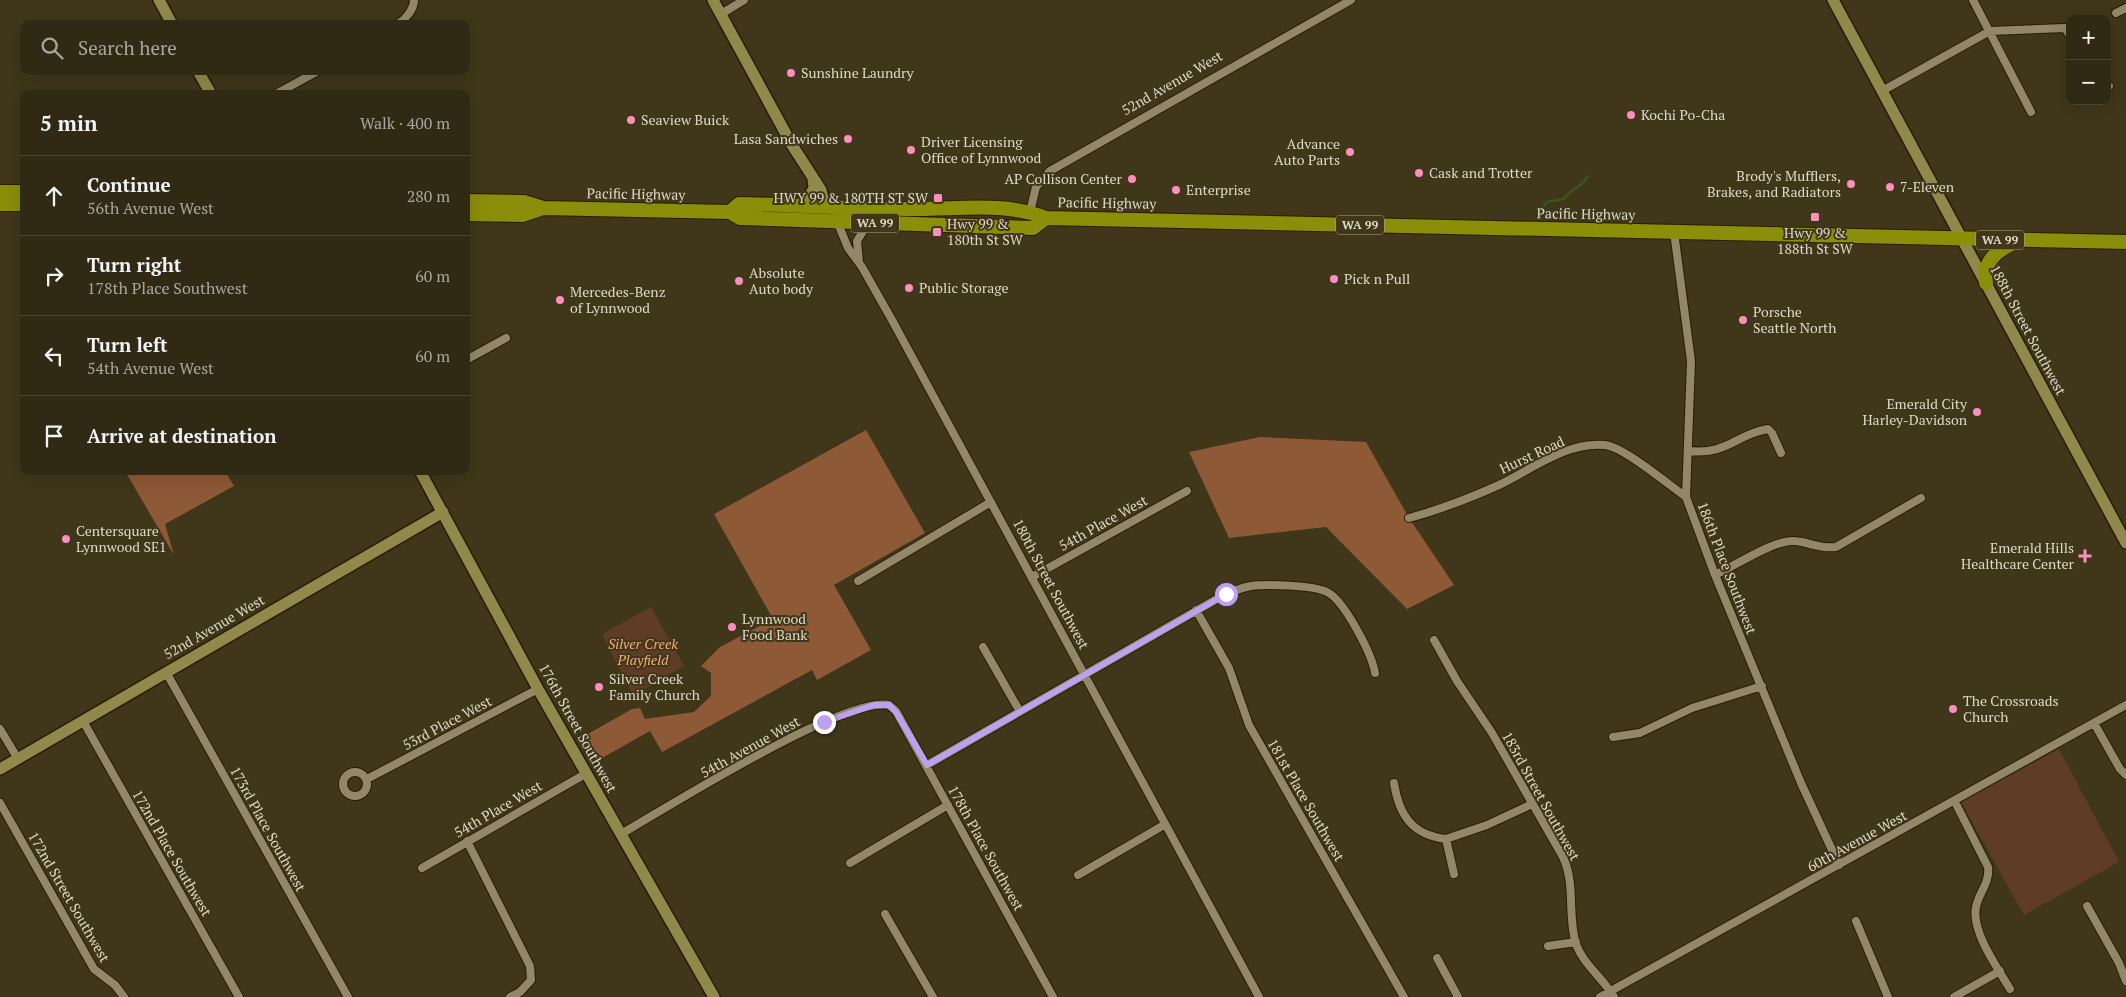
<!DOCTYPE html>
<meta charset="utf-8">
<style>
body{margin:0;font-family:"PT Serif",serif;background:#38311d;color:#f1f3f6}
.controls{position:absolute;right:15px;top:15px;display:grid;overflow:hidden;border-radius:10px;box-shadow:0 5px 20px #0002}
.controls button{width:45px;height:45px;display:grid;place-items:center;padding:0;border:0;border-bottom:1px solid #4b4534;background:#302914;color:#f1f3f6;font:25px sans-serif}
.stop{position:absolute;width:15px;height:15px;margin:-11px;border:4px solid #bca0f2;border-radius:50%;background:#fff}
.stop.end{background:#bca0f2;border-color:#fff;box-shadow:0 1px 5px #0008}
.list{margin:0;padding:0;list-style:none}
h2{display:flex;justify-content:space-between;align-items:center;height:65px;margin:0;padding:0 20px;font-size:21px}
h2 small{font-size:16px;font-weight:400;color:#a8a6a0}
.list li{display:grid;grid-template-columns:32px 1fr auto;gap:15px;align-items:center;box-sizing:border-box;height:80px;padding:0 20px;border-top:1px solid #4b4534}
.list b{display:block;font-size:19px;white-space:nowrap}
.list p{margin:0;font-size:16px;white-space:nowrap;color:#a8a6a0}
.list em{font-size:16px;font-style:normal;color:#a8a6a0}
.icon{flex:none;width:28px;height:28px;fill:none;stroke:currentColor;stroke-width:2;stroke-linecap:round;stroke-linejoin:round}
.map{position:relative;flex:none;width:2126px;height:997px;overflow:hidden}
.search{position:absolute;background:#302914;box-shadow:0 5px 20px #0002;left:20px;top:20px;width:450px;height:55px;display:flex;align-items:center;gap:12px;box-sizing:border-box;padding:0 18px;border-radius:10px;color:#a8a6a0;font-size:19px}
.panel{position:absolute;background:#302914;box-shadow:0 5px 20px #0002;left:20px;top:90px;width:450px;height:385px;border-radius:10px}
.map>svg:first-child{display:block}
.green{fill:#5f3c26}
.forest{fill:#8e5937}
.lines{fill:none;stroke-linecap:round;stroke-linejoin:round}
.stream{stroke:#3b551f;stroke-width:2.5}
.street-casing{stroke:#271e02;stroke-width:10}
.secondary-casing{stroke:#271e02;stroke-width:14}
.highway-casing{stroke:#271e02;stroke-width:16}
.street{stroke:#928768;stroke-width:8}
.secondary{stroke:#90894b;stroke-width:11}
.highway{stroke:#8b8e08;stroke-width:14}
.route{stroke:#bca0f2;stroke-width:6}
.poi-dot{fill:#fd8ebe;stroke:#40371a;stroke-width:2}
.labels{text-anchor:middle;stroke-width:4;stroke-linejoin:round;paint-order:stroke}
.shield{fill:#40371a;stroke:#afa894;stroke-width:1}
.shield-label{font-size:12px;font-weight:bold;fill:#dfd9c9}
.poi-label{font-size:14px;fill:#dfd9c9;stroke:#40371a;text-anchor:start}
.street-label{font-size:14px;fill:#dfd9c9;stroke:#40371a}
.park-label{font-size:14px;font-style:italic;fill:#faa977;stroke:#40371a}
</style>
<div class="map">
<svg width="2126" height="997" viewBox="0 0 2126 997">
<rect width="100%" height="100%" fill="#40371a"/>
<path class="green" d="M 651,607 L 684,666 L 633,696 L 602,634 Z
M 2059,749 L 2119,862 L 2024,915 L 1961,802 Z"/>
<path class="forest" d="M 866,430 L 925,533 L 834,585 L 871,650 L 817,680 L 812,670 L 662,752 L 650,731 L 593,763 L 579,739 L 632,709 L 640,708 L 645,719 L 694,712 L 711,696 L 711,673 L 701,666 L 720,647 L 773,619 L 714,514 Z
M 1260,437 L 1366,442 L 1409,518 L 1454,585 L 1407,609 L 1326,527 L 1229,538 L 1189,452 Z
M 125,471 L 225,471 L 234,486 L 165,524 L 174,555 Z"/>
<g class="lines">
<path class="stream" d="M 1541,210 L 1547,202 L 1564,199 C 1571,189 1583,186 1587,177"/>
<g class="street-casing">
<path id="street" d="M 1973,0 L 2031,112
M 2116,13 L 2126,8
M 721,14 L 744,0
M 398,24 C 406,19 414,9 414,0
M 2107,85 L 2109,86
M 1882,91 L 1990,31 L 2065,28 L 2070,36
M 276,94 L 318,71
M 1030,212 L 1036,187 L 1050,171 L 1351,0
M 837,221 L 848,248 L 862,267 L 892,320 L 1259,997
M 1674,232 L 1691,361 L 1686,497 L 1715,575 L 1801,783 L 1839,865
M 859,262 L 857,241 L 868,223
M 466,360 L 506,338
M 1689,451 C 1728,455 1736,434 1768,429 L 1772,433 L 1781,453
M 1409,518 C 1439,510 1470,498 1499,485 C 1531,470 1567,441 1605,445 C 1624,447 1669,485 1686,497
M 1715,575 C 1735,566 1773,540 1794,541 C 1811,542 1817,549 1836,547 L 1921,498
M 1032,577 L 1187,491
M 858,581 L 991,502
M 1196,610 L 1229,668 L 1249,725 L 1404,997
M 1434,640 L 1457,681 L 1492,733 L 1563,857 C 1576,885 1567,915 1576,944 C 1583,964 1603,978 1614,997
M 983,647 L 1019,710
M 166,672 L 348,997
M 83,721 L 239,997
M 2094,723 L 2120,769 L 2126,775
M 0,729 L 18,759
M 1613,737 L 1640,733 L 1692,708 L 1762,686
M 927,765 L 1215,600 C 1226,594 1238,588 1251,586 C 1266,584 1313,585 1327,592 C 1344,600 1372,654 1375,673
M343 784a12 12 0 1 1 24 0a12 12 0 1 1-24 0Z
M 367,779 L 538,689
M 1394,783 C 1399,815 1412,835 1446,839 L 1454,874
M 1955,802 L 1988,867 C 1990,883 1979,892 1976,907 C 1971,932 1998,968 2010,989
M 0,803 L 94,969 L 115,985 L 124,997
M 621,834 C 670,806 842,697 889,705 L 896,711 L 1053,997
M 1446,839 L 1487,825 L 1532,804
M 467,841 L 530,966 L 531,980 L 520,992 L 510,997
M 850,863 L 948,805
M 422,868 L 587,773
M 1078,875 L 1164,825
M 2087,906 L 2119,963 L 2126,981
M 885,914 L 933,997
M 1856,921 L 1888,997
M 1548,946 L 1576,942
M 1437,958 L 1458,997
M 1600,997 L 2126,705
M 1954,997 L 2000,971"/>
</g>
<g class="secondary-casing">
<path id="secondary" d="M 159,0 L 172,24
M 713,0 L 792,145 L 821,190 L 825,206
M 1833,0 L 2126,543
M 198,71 L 211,94
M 803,206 L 814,188 L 813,179
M 420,471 L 538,689 L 714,997
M 0,769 L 443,512"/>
</g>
<g class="highway-casing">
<path id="highway" d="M 0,192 L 24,192
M 466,201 L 524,202 L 543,208 L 730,212 L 740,218 L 1033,228 L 1046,218
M 0,204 L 24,204
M 730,212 L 739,204 C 796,205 853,209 911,209 C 955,210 1004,201 1046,218 L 2126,242
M 466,214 L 522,215 L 543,208
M 1986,283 C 1982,260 1999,249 2018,241"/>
</g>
<use href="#street" class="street"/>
<use href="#secondary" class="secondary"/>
<use href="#highway" class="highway"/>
</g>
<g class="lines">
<path class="route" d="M 824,722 L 874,705 L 889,705 L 896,712 L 927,765 L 1226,594"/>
</g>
<g class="poi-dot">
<circle cx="791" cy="73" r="5"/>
<circle cx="1631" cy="115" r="5"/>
<circle cx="631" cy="120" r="5"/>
<circle cx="848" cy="139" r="5"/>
<circle cx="911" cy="150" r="5"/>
<circle cx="1350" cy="152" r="5"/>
<circle cx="1419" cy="173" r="5"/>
<circle cx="1132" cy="179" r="5"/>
<circle cx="1851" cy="184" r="5"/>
<circle cx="1890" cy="187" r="5"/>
<circle cx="1176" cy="190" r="5"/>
<rect x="933" y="193" width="10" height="10" rx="2.5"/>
<rect x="1810" y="212" width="10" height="10" rx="2.5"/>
<rect x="932" y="227" width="10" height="10" rx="2.5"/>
<circle cx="1334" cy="279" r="5"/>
<circle cx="739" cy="281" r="5"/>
<circle cx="909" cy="288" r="5"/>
<circle cx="560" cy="300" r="5"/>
<circle cx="1743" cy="320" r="5"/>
<circle cx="1977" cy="412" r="5"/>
<circle cx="66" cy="539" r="5"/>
<path d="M2082.5 548.5h5v5h5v5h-5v5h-5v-5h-5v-5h5z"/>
<circle cx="732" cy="627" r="5"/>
<circle cx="599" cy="687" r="5"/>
<circle cx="1953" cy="709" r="5"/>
</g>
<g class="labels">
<g class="shield">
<rect x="851" y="213.5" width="48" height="19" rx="4"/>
<rect x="1336" y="215.5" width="48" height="19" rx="4"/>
<rect x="1976" y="230.5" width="48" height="19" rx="4"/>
</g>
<g class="shield-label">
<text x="875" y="227">WA 99</text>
<text x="1360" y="229">WA 99</text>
<text x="2000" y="244">WA 99</text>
</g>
<g class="poi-label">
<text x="801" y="78">Sunshine Laundry</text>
<text x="1641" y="120">Kochi Po-Cha</text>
<text x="641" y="125">Seaview Buick</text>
<text x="838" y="144" text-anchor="end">Lasa Sandwiches</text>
<text x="921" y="147">Driver Licensing<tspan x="921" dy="16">Office of Lynnwood</tspan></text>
<text x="1340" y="149" text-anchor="end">Advance<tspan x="1340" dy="16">Auto Parts</tspan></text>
<text x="1429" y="178">Cask and Trotter</text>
<text x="1841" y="181" text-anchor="end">Brody's Mufflers,<tspan x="1841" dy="16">Brakes, and Radiators</tspan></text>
<text x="1122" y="184" text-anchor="end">AP Collison Center</text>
<text x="1900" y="192">7-Eleven</text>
<text x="1186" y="195">Enterprise</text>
<text x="928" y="203" text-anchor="end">HWY 99 &amp; 180TH ST SW</text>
<text x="947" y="229">Hwy 99 &amp;<tspan x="947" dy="16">180th St SW</tspan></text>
<text x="1815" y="238" text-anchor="middle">Hwy 99 &amp;<tspan x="1815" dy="16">188th St SW</tspan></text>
<text x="749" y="278">Absolute<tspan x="749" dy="16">Auto body</tspan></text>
<text x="1344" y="284">Pick n Pull</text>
<text x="919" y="293">Public Storage</text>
<text x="570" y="297">Mercedes-Benz<tspan x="570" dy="16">of Lynnwood</tspan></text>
<text x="1753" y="317">Porsche<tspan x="1753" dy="16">Seattle North</tspan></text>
<text x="1967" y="409" text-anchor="end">Emerald City<tspan x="1967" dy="16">Harley-Davidson</tspan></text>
<text x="76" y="536">Centersquare<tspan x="76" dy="16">Lynnwood SE1</tspan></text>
<text x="2074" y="553" text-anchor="end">Emerald Hills<tspan x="2074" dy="16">Healthcare Center</tspan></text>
<text x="742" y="624">Lynnwood<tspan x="742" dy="16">Food Bank</tspan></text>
<text x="609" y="684">Silver Creek<tspan x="609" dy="16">Family Church</tspan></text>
<text x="1963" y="706">The Crossroads<tspan x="1963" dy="16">Church</tspan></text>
</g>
<g class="street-label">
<text transform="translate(1172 83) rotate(-30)" y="5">52nd Avenue West</text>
<text transform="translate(636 194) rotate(1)" y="5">Pacific Highway</text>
<text transform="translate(1107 203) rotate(1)" y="5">Pacific Highway</text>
<text transform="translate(1586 214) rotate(1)" y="5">Pacific Highway</text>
<text transform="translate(2028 330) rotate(62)" y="5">188th Street Southwest</text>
<text transform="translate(1532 455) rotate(-25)" y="5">Hurst Road</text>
<text transform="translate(1103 523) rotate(-29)" y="5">54th Place West</text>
<text transform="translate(1727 568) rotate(69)" y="5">186th Place Southwest</text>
<text transform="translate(1051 584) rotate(62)" y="5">180th Street Southwest</text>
<text transform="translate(214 627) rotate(-30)" y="5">52nd Avenue West</text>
<text transform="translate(447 723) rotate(-28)" y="5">53rd Place West</text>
<text transform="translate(578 728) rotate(61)" y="5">176th Street Southwest</text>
<text transform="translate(750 747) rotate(-29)" y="5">54th Avenue West</text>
<text transform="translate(1541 796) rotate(61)" y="5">183rd Street Southwest</text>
<text transform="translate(1306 800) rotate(60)" y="5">181st Place Southwest</text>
<text transform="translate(498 809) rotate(-30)" y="5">54th Place West</text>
<text transform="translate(268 829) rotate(61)" y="5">173rd Place Southwest</text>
<text transform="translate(1857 841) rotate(-29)" y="5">60th Avenue West</text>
<text transform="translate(986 848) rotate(61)" y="5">178th Place Southwest</text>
<text transform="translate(172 853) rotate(60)" y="5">172nd Place Southwest</text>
<text transform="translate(69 897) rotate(60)" y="5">172nd Street Southwest</text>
</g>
<g class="park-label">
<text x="643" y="649">Silver Creek<tspan x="643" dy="16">Playfield</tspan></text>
</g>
</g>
</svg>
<div class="controls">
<button>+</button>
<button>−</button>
</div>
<div class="stop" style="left:1226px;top:594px"></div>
<div class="stop end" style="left:824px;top:722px"></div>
<div class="search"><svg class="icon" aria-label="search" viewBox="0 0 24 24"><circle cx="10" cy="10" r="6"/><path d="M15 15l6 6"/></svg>Search here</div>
<section class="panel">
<h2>5 min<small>Walk · 400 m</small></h2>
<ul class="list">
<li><svg class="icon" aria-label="ahead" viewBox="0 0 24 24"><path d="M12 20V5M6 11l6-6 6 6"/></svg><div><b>Continue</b><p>56th Avenue West</p></div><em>280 m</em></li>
<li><svg class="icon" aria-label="right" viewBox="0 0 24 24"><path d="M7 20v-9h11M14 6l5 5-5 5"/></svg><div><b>Turn right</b><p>178th Place Southwest</p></div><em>60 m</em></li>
<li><svg class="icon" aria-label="left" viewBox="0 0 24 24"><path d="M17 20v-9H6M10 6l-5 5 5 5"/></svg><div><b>Turn left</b><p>54th Avenue West</p></div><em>60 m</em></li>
<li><svg class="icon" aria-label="arrive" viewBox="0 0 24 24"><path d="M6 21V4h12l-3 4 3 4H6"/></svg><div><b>Arrive at destination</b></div></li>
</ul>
</section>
</div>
